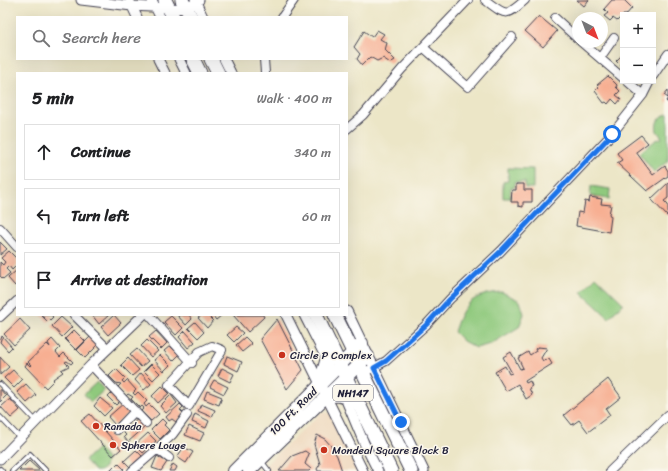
<!DOCTYPE html>
<meta charset="utf-8">
<style>
body{margin:0;font-family:Sriracha,sans-serif;background:#f6f6f6;color:#202124}
.controls{position:absolute;right:12px;top:12px;display:grid;overflow:hidden;border-radius:0px;box-shadow:0 4px 16px #0002}
.controls button{width:36px;height:36px;display:grid;place-items:center;padding:0;border:0;border-bottom:1px solid #e0e0e0;background:#fff;color:#202124;font:20px sans-serif}
.compass{position:absolute;left:572px;top:12px;width:36px;height:36px;border-radius:50%;background:#fff;box-shadow:0 4px 16px #0002;rotate:138deg}
.stop{position:absolute;width:12px;height:12px;margin:-9px;border:3px solid #1a73e8;border-radius:50%;background:#fff}
.stop.end{background:#1a73e8;border-color:#fff;box-shadow:0 1px 4px #0008}
.list{margin:0;padding:0;list-style:none}
h2{display:flex;justify-content:space-between;align-items:center;height:52px;margin:0;padding:0 16px;font-size:17px}
h2 small{font-size:13px;font-weight:400;color:#757577}
.list li{display:grid;grid-template-columns:26px 1fr auto;gap:12px;align-items:center;box-sizing:border-box;height:56px;margin:0 8px 8px;padding:0 8px;border:1px solid #e0e0e0;border-radius:0px}
.list b{display:block;font-size:15px;white-space:nowrap}
.list em{font-size:13px;font-style:normal;color:#757577}
.icon{flex:none;width:22px;height:22px;fill:none;stroke:currentColor;stroke-width:2;stroke-linecap:round;stroke-linejoin:round}
.map{position:relative;flex:none;width:668px;height:471px;overflow:hidden}
.search{position:absolute;background:#fff;box-shadow:0 4px 16px #0002;left:16px;top:16px;width:332px;height:44px;display:flex;align-items:center;gap:10px;box-sizing:border-box;padding:0 14px;border-radius:0px;color:#757577;font-size:15px}
.panel{position:absolute;background:#fff;box-shadow:0 4px 16px #0002;left:16px;top:72px;width:332px;height:244px;border-radius:0px}
.map>svg:first-child{display:block}
.built{fill:#eed7bb}
.green{fill:#8fc97d;stroke:#58765c}
.building{fill:#f7af92}
.lines{fill:none;stroke-linecap:round;stroke-linejoin:round}
.service-casing{stroke:#403f50;stroke-width:6}
.minor-casing{stroke:#403f50;stroke-width:10}
.tertiary-casing{stroke:#403f50;stroke-width:11}
.primary-casing{stroke:#403f50;stroke-width:14}
.trunk-casing{stroke:#403f50;stroke-width:15}
.service{stroke:#fff;stroke-width:4}
.minor{stroke:#fff;stroke-width:8}
.tertiary{stroke:#fff;stroke-width:9}
.primary{stroke:#fff;stroke-width:12}
.trunk{stroke:#fff;stroke-width:13}
.route{stroke:#1a73e8;stroke-width:5}
.poi-dot{fill:#c8321e;stroke:#fbf7ec;stroke-width:1.5}
.labels{text-anchor:middle;stroke-width:3;stroke-linejoin:round;paint-order:stroke}
.shield{fill:#fbf7ec;stroke:#636270;stroke-width:1}
.shield-label{font-size:10px;font-weight:bold;fill:#22223b}
.poi-label{font-size:11px;fill:#22223b;stroke:#fbf7ec;text-anchor:start}
.street-label{font-size:11px;fill:#22223b;stroke:#fbf7ec}
</style>
<div class="map">
<svg width="668" height="471" viewBox="0 0 668 471">
<rect width="100%" height="100%" fill="#fbf7ec"/>
<filter id="ink" filterUnits="userSpaceOnUse"><feTurbulence type="fractalNoise" baseFrequency=".025" numOctaves="2"/><feDisplacementMap in="SourceGraphic" scale="8" xChannelSelector="R" yChannelSelector="G"/><feConvolveMatrix kernelMatrix="1 2 1 2 8 2 1 2 1" color-interpolation-filters="sRGB"/></filter>
<filter id="wash" filterUnits="userSpaceOnUse"><feTurbulence type="fractalNoise" baseFrequency=".012" numOctaves="4" result="noise"/><feDisplacementMap in="SourceGraphic" scale="16" xChannelSelector="R" yChannelSelector="G"/><feGaussianBlur stdDeviation="0.9" result="paint"/><feColorMatrix in="noise" values="0 0 0 0 0 0 0 0 0 0 0 0 0 0 0 0 0 1.4 0 .05"/><feComposite in="paint" operator="in"/></filter>
<g filter="url(#wash)">
<rect width="100%" height="100%" fill="#ece6c7"/>
<path class="built" d="M 322,412 L 333,414 L 362,471 L 264,471 L 261,469 Z"/>
<path class="green" d="M 668,114 L 668,161 L 654,172 L 639,153 L 656,140 L 662,138 L 657,131 C 655,122 659,116 668,114 Z
M 508,168 L 533,169 L 533,188 L 525,188 L 525,182 L 515,182 L 515,187 L 511,188 L 510,198 L 503,198 L 503,182 L 508,181 Z
M 591,186 L 610,189 L 609,199 L 590,196 Z
M 596,277 L 623,303 L 609,318 L 581,292 Z
M 502,292 L 520,301 L 524,314 L 519,327 L 491,344 L 476,348 L 463,341 L 454,332 C 462,305 472,294 502,292 Z
M 97,382 L 104,390 L 91,402 L 84,394 Z
M 98,448 L 107,459 L 105,467 L 100,471 L 95,471 L 85,460 Z"/>
<g id="blocks">
<path class="building" d="M 577,0 L 589,0 L 584,6 Z
M 612,0 L 624,0 L 632,8 L 626,15 L 623,15 L 622,19 L 620,18 L 617,21 L 613,18 L 610,21 L 604,16 L 608,13 L 604,9 Z
M 539,16 L 557,31 L 543,47 L 525,31 Z
M 377,30 L 384,34 L 380,39 L 387,43 L 385,50 L 395,60 L 390,63 L 383,58 L 377,61 L 370,57 L 362,65 L 357,59 L 360,54 L 354,47 L 364,31 L 372,37 Z
M 622,55 L 623,62 L 620,65 L 616,61 Z
M 608,76 L 617,85 L 616,87 L 620,91 L 616,95 L 621,99 L 617,104 L 612,99 L 608,104 L 606,102 L 604,103 L 595,91 L 599,87 L 597,85 Z
M 668,90 L 668,103 L 666,101 L 668,98 L 664,95 Z
M 641,135 L 648,143 L 636,152 L 653,175 L 665,166 L 668,171 L 668,176 L 647,191 L 617,163 L 622,160 L 617,153 Z
M 668,183 L 668,198 L 664,201 L 668,205 L 668,217 L 651,199 Z
M 516,184 L 524,184 L 524,190 L 532,190 L 532,202 L 523,202 L 523,207 L 518,206 L 518,202 L 511,202 L 512,190 L 516,190 Z
M 590,197 L 602,199 L 601,204 L 611,205 L 609,214 L 611,217 L 609,232 L 576,226 L 578,212 L 583,213 L 585,201 L 589,202 Z
M 0,242 L 7,249 L 0,255 Z
M 9,251 L 17,259 L 17,265 L 12,270 L 9,266 L 6,269 L 10,273 L 3,279 L 0,276 L 0,262 L 3,265 L 5,262 L 1,258 Z
M 17,270 L 17,284 L 15,286 L 8,278 Z
M 41,315 L 51,315 L 53,317 L 48,322 Z
M 92,315 L 109,315 L 99,324 Z
M 114,315 L 121,323 L 108,335 L 101,327 Z
M 177,315 L 189,315 L 192,319 L 186,325 Z
M 202,315 L 207,315 L 213,321 L 207,328 L 198,318 Z
M 212,315 L 222,315 L 216,320 Z
M 233,315 L 263,315 L 264,317 L 248,332 Z
M 171,316 L 183,328 L 176,335 L 164,322 Z
M 61,317 L 72,327 L 62,337 L 52,326 Z
M 20,319 L 30,330 L 14,345 L 4,334 Z
M 277,319 L 303,370 L 287,389 L 260,339 Z
M 195,322 L 204,332 L 198,338 L 188,328 Z
M 236,327 L 243,333 L 234,342 L 227,335 Z
M 74,330 L 85,341 L 76,350 L 65,339 Z
M 156,331 L 167,343 L 161,349 L 149,337 Z
M 185,331 L 195,342 L 188,348 L 179,337 Z
M 2,336 L 12,347 L 8,351 L 0,342 Z
M 91,336 L 99,344 L 85,358 L 77,350 Z
M 245,337 L 252,344 L 242,352 L 236,345 Z
M 52,339 L 60,348 L 56,352 L 60,357 L 64,353 L 73,362 L 71,364 L 67,361 L 65,362 L 69,366 L 61,370 L 63,372 L 53,379 L 54,380 L 46,388 L 25,366 L 27,363 L 30,366 L 31,365 L 28,362 L 47,344 L 50,347 L 48,343 Z
M 147,340 L 158,351 L 151,357 L 141,346 Z
M 170,346 L 179,355 L 173,361 L 164,351 Z
M 538,347 L 547,348 L 541,358 L 543,361 L 549,359 L 552,364 L 525,381 L 526,383 L 530,381 L 532,386 L 529,388 L 532,395 L 526,399 L 518,384 L 506,391 L 495,372 L 505,366 L 509,374 L 512,373 L 503,357 L 511,352 L 520,369 L 523,368 L 518,358 L 528,352 L 530,355 L 536,351 L 535,349 Z
M 137,349 L 148,361 L 141,367 L 130,355 Z
M 160,355 L 170,365 L 164,371 L 154,360 Z
M 227,356 L 242,362 L 238,371 L 224,364 Z
M 0,357 L 9,367 L 0,375 Z
M 128,358 L 139,370 L 132,376 L 121,365 Z
M 151,364 L 160,373 L 153,380 L 144,371 Z
M 222,368 L 234,374 L 230,382 L 218,376 Z
M 116,369 L 125,378 L 122,381 L 124,383 L 127,380 L 136,390 L 133,393 L 135,395 L 138,392 L 147,401 L 144,404 L 146,407 L 149,404 L 159,414 L 151,421 L 141,411 L 144,408 L 142,406 L 140,408 L 131,399 L 133,397 L 128,394 L 126,396 L 118,387 L 121,384 L 116,383 L 109,376 Z
M 13,370 L 22,380 L 14,388 L 4,378 Z
M 141,373 L 151,384 L 144,390 L 135,380 Z
M 608,379 L 621,397 L 606,409 L 610,415 L 588,432 L 579,420 L 572,425 L 564,415 Z
M 214,380 L 228,387 L 224,394 L 210,387 Z
M 26,384 L 36,395 L 27,403 L 17,392 Z
M 162,386 L 169,393 L 158,403 L 152,396 Z
M 0,389 L 6,396 L 0,402 Z
M 207,391 L 222,397 L 219,405 L 204,399 Z
M 113,392 L 121,400 L 116,405 L 108,397 Z
M 171,395 L 177,403 L 166,413 L 160,406 Z
M 100,398 L 112,408 L 104,416 L 94,406 Z
M 10,399 L 20,410 L 11,418 L 1,407 Z
M 124,403 L 131,411 L 115,425 L 108,417 Z
M 180,404 L 183,407 L 180,410 L 184,414 L 176,422 L 172,419 L 169,421 L 166,417 Z
M 201,404 L 215,410 L 212,417 L 198,411 Z
M 90,414 L 121,449 L 113,456 L 81,421 Z
M 195,414 L 209,421 L 206,428 L 192,422 Z
M 138,419 L 145,427 L 128,442 L 124,437 L 126,435 L 123,432 L 131,425 L 132,427 L 135,425 L 133,423 Z
M 162,419 L 166,423 L 164,425 L 169,430 L 160,439 L 151,430 Z
M 189,426 L 204,433 L 200,441 L 185,435 Z
M 148,433 L 156,441 L 143,453 L 135,445 Z
M 317,435 L 325,439 L 331,446 L 337,456 L 342,471 L 318,471 L 317,469 L 320,464 L 314,444 Z
M 184,447 L 193,452 L 186,463 L 177,457 Z
M 136,450 L 142,456 L 130,467 L 124,461 Z
M 305,451 L 309,454 L 305,464 L 311,469 L 309,471 L 279,471 L 292,456 Z
M 157,456 L 167,462 L 161,471 L 152,468 Z
M 29,461 L 40,471 L 19,471 Z
M 118,463 L 124,469 L 122,471 L 110,471 Z
M 173,464 L 177,467 L 175,471 L 169,471 Z"/>
</g>
</g>
<g filter="url(#ink)">
<use href="#blocks" fill-opacity="0" stroke="#403f50" stroke-width="1"/>
<g class="lines">
<g class="service-casing">
<path id="service" d="M 0,384 L 34,419
M 0,417 L 20,438
M 262,462 L 269,471
M 0,469 L 2,471
M 12,471 L 30,454 L 46,471"/>
</g>
<g class="minor-casing">
<path id="minor" d="M 485,0 C 506,15 505,18 525,0
M 282,17 L 294,0
M 555,18 L 578,39
M 581,42 L 623,78
M 423,47 L 468,87 L 512,37
M 600,58 L 614,38
M 264,59 L 265,73
M 653,76 L 668,54
M 627,81 L 643,95
M 347,129 L 363,115 L 402,69 L 468,0
M 0,228 L 17,247
M 74,315 L 108,349
M 149,315 L 192,363
M 0,317 L 17,301
M 212,346 L 222,350 L 189,406 L 169,385 L 199,352 Z
M 91,365 L 146,423
M 363,373 L 386,361 L 426,325 L 450,299 L 501,251 L 612,134 L 643,95 L 650,81
M 117,430 L 135,411
M 155,451 L 173,434 L 187,415
M 132,471 L 155,451 L 160,451 L 169,458
M 610,471 L 668,415"/>
</g>
<g class="tertiary-casing">
<path id="tertiary" d="M 81,0 L 132,6 L 187,9 L 199,0
M 152,0 L 160,17
M 195,0 L 203,17
M 130,2 L 137,17
M 158,59 L 165,73
M 179,59 L 186,73
M 224,59 L 231,73
M 347,311 L 424,471
M 286,315 L 363,471
M 304,315 L 328,362
M 343,393 L 364,443 L 378,471
M 0,459 L 91,365 L 143,315"/>
</g>
<g class="primary-casing">
<path id="primary" d="M 234,471 L 362,343
M 249,471 L 368,356"/>
</g>
<g class="trunk-casing">
<path id="trunk" d="M 165,0 L 173,17
M 182,0 L 191,17
M 193,59 L 200,73
M 211,59 L 218,73
M 316,315 L 391,471
M 335,315 L 411,471
M 320,384 L 331,346
M 326,396 L 338,395 L 357,400"/>
</g>
<use href="#service" class="service"/>
<use href="#minor" class="minor"/>
<use href="#tertiary" class="tertiary"/>
<use href="#primary" class="primary"/>
<use href="#trunk" class="trunk"/>
</g>
</g>
<g class="lines" filter="url(#ink)">
<path class="route" d="M 401,422 L 374,368 L 386,361 L 426,325 L 450,299 L 501,251 L 612,134"/>
</g>
<g class="poi-dot">
<circle cx="282" cy="355" r="4"/>
<circle cx="96" cy="426" r="4"/>
<circle cx="113" cy="445" r="4"/>
<circle cx="324" cy="450" r="4"/>
</g>
<g class="labels">
<rect class="shield" x="333" y="385" width="40" height="16" rx="3"/>
<g class="shield-label">
<text x="353" y="397">NH147</text>
</g>
<g class="poi-label">
<text x="290" y="359">Circle P Complex</text>
<text x="104" y="430">Ramada</text>
<text x="121" y="449">Sphere Louge</text>
<text x="332" y="454">Mondeal Square Block B</text>
</g>
<g class="street-label">
<text transform="translate(293 411) rotate(-45)" y="4">100 Ft. Road</text>
</g>
</g>
</svg>
<div class="controls">
<button>+</button>
<button>−</button>
</div>
<svg class="compass" viewBox="-18 -18 36 36"><path d="M0-13l5 13h-10z" fill="#e53935"/><path d="M0 13l5-13h-10z" fill="#757577"/></svg>
<div class="stop" style="left:612px;top:134px"></div>
<div class="stop end" style="left:401px;top:422px"></div>
<div class="search"><svg class="icon" aria-label="search" viewBox="0 0 24 24"><circle cx="10" cy="10" r="6"/><path d="M15 15l6 6"/></svg>Search here</div>
<section class="panel">
<h2>5 min<small>Walk · 400 m</small></h2>
<ul class="list">
<li><svg class="icon" aria-label="ahead" viewBox="0 0 24 24"><path d="M12 20V5M6 11l6-6 6 6"/></svg><div><b>Continue</b></div><em>340 m</em></li>
<li><svg class="icon" aria-label="left" viewBox="0 0 24 24"><path d="M17 20v-9H6M10 6l-5 5 5 5"/></svg><div><b>Turn left</b></div><em>60 m</em></li>
<li><svg class="icon" aria-label="arrive" viewBox="0 0 24 24"><path d="M6 21V4h12l-3 4 3 4H6"/></svg><div><b>Arrive at destination</b></div></li>
</ul>
</section>
</div>
